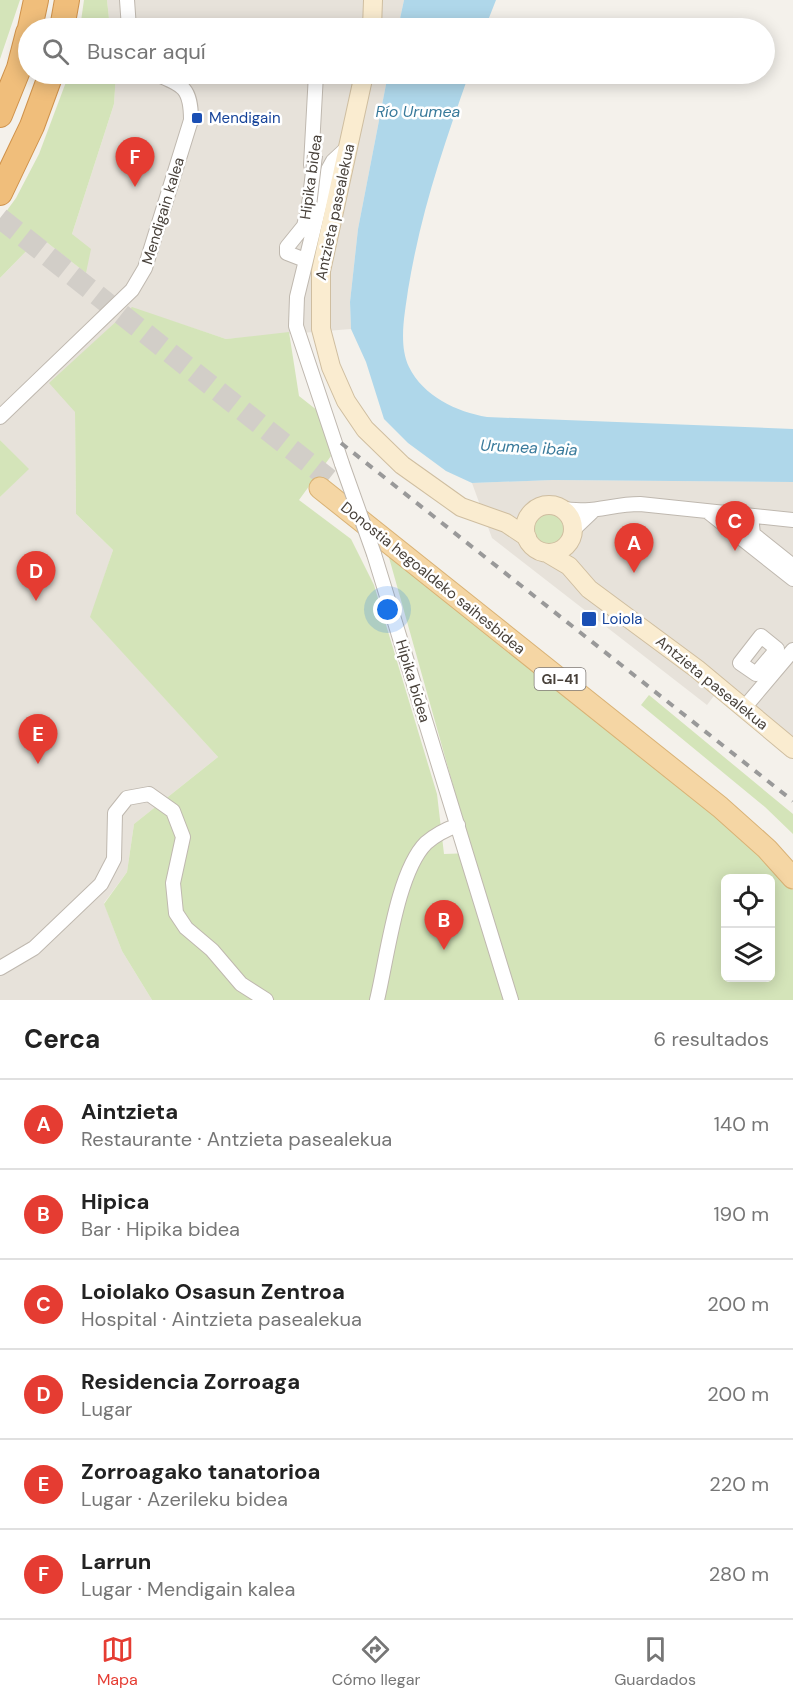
<!DOCTYPE html>
<html lang="es">
<meta charset="utf-8">
<style>
body{margin:0;font-family:"DM Sans",sans-serif;background:#f6f6f6;color:#222}
.controls{position:absolute;right:18px;bottom:18px;display:grid;overflow:hidden;border-radius:9px;box-shadow:0 3px 15px #0003}
.controls button{width:54px;height:54px;display:grid;place-items:center;padding:0;border:0;border-bottom:2px solid #e0e0e0;background:#fff;color:#222;font:30px sans-serif}
.you{position:absolute;left:388px;top:610px;width:21px;height:21px;margin:-15px;border:4px solid #fff;border-radius:50%;background:#1a73e8;box-shadow:0 0 0 9px #1a73e833}
.badge{display:grid;place-items:center;width:39px;height:39px;border-radius:50%;background:#e53c32;color:#fff;font-size:20px;font-weight:700}
.pin{position:absolute;translate:-50% -50px;filter:drop-shadow(0 2px 3px #0008)}
.pin::after{content:'';position:absolute;top:32px;width:21px;height:18px;background:inherit;clip-path:polygon(0 0,100% 0,50% 100%)}
.list{margin:0;padding:0;list-style:none}
h2{display:flex;justify-content:space-between;align-items:center;height:78px;margin:0;padding:0 24px;font-size:26px}
h2 small{font-size:20px;font-weight:400;color:#767676}
.list li{display:grid;grid-template-columns:39px 1fr auto;gap:18px;align-items:center;box-sizing:border-box;height:90px;padding:0 24px;border-top:2px solid #e0e0e0}
.list b{display:block;font-size:22px;white-space:nowrap}
.list p{margin:0;font-size:20px;white-space:nowrap;color:#767676}
.list em{font-size:20px;font-style:normal;color:#767676}
.icon{flex:none;width:33px;height:33px;fill:none;stroke:currentColor;stroke-width:2;stroke-linecap:round;stroke-linejoin:round}
.map{position:relative;flex:none;width:793px;height:1000px;overflow:hidden}
.search{position:absolute;background:#fff;box-shadow:0 3px 15px #0003;left:18px;right:18px;top:18px;height:66px;display:flex;align-items:center;gap:15px;box-sizing:border-box;padding:0 21px;border-radius:33px;color:#767676;font-size:22px}
.sheet{height:618px;background:#fff}
nav{display:flex;justify-content:space-around;align-items:center;box-sizing:border-box;height:84px;border-top:2px solid #e0e0e0;background:#fff;font-size:16px;color:#767676}
nav a{display:grid;justify-items:center;gap:3px}
nav .on{color:#e53c32}
.map>svg:first-child{display:block}
.residential{fill:#e7e2da}
.green{fill:#d4e4b9;fill-rule:evenodd}
.water{fill:#afd7ea}
.lines{fill:none;stroke-linecap:round;stroke-linejoin:round}
.primary-tunnel{stroke:#d2cec8;stroke-width:21;stroke-dasharray:21 10;stroke-linecap:butt}
.street-casing{stroke:#bfb8af;stroke-width:16}
.secondary-casing{stroke:#cfbea0;stroke-width:20}
.primary-casing{stroke:#d9b275;stroke-width:23}
.highway-casing{stroke:#cf924b;stroke-width:26}
.street{stroke:#fff;stroke-width:14}
.secondary{stroke:#faecd0;stroke-width:18}
.primary{stroke:#f5d6a4;stroke-width:21}
.highway{stroke:#f0be7b;stroke-width:24}
.rail{stroke:#999;stroke-width:4;stroke-dasharray:8 8;stroke-linecap:butt}
.street-bridge-casing{stroke:#bfb8af;stroke-width:16;stroke-linecap:butt}
.street-bridge{stroke:#fff;stroke-width:14}
.transit-dot{fill:#1a4fb4;stroke:#fff;stroke-width:2}
.labels{text-anchor:middle;stroke-width:5;stroke-linejoin:round;paint-order:stroke}
.shield{fill:#fff;stroke:#7f7a75;stroke-width:1.5}
.shield-label{font-size:14px;font-weight:bold;fill:#48413a}
.transit-label{font-size:15px;fill:#164399;stroke:#fff;text-anchor:start}
.street-label{font-size:15px;fill:#48413a;stroke:#fff}
.water-label{font-size:16px;font-style:italic;fill:#397a9b;stroke:#fff}
</style>
<div class="map">
<svg width="793" height="1000" viewBox="0 0 793 1000">
<rect width="100%" height="100%" fill="#f4f1eb"/>
<path class="residential" d="M 107,0 L 404,0 L 398,28 L 110,28 Z
M 116,74 L 388,74 L 358,229 L 350,302 L 351,329 L 226,339 L 132,308 L 75,412 L 76,514 L 113,550 L 91,617 L 218,757 L 134,824 L 127,872 L 104,903 L 122,951 L 152,1000 L 0,1000 L 0,497 L 28,469 L 0,440 L 0,278 L 40,237 L 85,272 L 72,234 L 114,104 Z
M 553,480 L 793,482 L 793,741 L 723,684 L 707,705 L 492,538 L 472,483 Z"/>
<path class="green" d="M 0,0 L 20,0 L 0,59 Z
M 84,0 L 107,0 L 110,28 L 80,28 Z
M 69,74 L 116,74 L 114,104 L 72,234 L 91,249 L 86,273 L 40,237 L 0,278 L 0,220 L 16,198 L 39,154 Z
M 132,307 L 226,339 L 289,332 L 299,396 L 318,411 L 331,456 L 299,500 L 351,539 L 374,585 L 437,794 L 444,854 L 472,853 L 388,554 L 737,832 L 793,890 L 793,1000 L 152,1000 L 122,951 L 104,904 L 127,872 L 134,824 L 218,757 L 90,617 L 113,550 L 76,514 L 75,412 L 49,383 ZM 726,879 L 770,879 L 770,978 L 726,978 Z
M 0,440 L 29,469 L 0,497 Z
M533 530a16 16 0 1 1 32 0a16 16 0 1 1-32 0Z
M 649,695 L 793,814 L 793,834 L 765,807 L 641,705 Z"/>
<path class="water" d="M 404,0 L 496,0 L 485,28 L 398,28 Z
M 388,74 L 469,74 C 443,148 421,211 408,290 C 405,313 398,344 409,367 C 423,396 457,412 487,417 L 793,429 L 793,482 L 553,480 L 472,483 L 446,471 L 408,443 L 384,419 L 366,362 L 351,329 L 350,302 L 358,229 Z"/>
<g class="lines">
<path class="primary-tunnel" d="M 0,218 L 329,479"/>
<g class="street-casing">
<path id="street" d="M 127,0 L 129,28
M 311,165 L 316,74
M 305,260 L 287,253 L 287,247 L 304,226 L 309,206
M 0,417 L 132,290 L 145,268 L 191,120 C 191,88 183,85 156,74
M 342,464 L 296,326 L 297,297 L 328,170 L 333,161 L 347,148
M 560,508 C 591,515 610,504 640,504 L 793,520
M 707,511 L 793,579
M 751,516 L 753,534 L 793,566
M 573,530 L 593,511
M 374,554 L 511,1000
M 761,636 L 777,649 L 756,674 L 740,663 Z
M 744,708 L 793,650
M 0,968 L 34,948 L 101,884 L 114,859 L 115,813 L 127,798 L 149,794 L 173,811 L 183,837 L 173,883 L 176,913 L 186,928 L 212,950 L 241,984 L 266,1000
M 377,1000 C 387,959 397,872 426,843 C 435,835 447,829 458,825"/>
</g>
<g class="secondary-casing">
<path id="secondary" d="M 372,28 L 373,0
M 364,74 L 321,271 L 321,329 L 331,367 L 346,401 L 365,429 L 402,465 L 461,507 L 506,523 L 527,537
M525 529a24 24 0 1 1 48 0a24 24 0 1 1-48 0Z
M 547,553 L 569,566 L 589,589 L 697,669 L 793,749"/>
</g>
<g class="primary-casing">
<path id="primary" d="M 320,488 L 720,807 L 767,849 L 793,878"/>
</g>
<g class="highway-casing">
<path id="highway" d="M 30,28 L 36,0
M 62,28 L 67,0
M 0,115 L 19,68 L 28,33
M 0,193 L 32,126 L 51,74"/>
</g>
<use href="#street" class="street"/>
<use href="#secondary" class="secondary"/>
<use href="#primary" class="primary"/>
<use href="#highway" class="highway"/>
<path class="rail" d="M 341,443 L 793,801"/>
<g class="street-bridge-casing">
<path id="street-bridge" d="M 309,206 L 315,155
M 342,464 L 374,554"/>
</g>
<use href="#street-bridge" class="street-bridge"/>
</g>
<g class="transit-dot">
<rect x="191" y="112" width="12" height="12" rx="3"/>
<rect x="581" y="611" width="16" height="16" rx="3"/>
</g>
<g class="labels">
<rect class="shield" x="534.5" y="668" width="51" height="22" rx="4.5"/>
<g class="shield-label">
<text x="560" y="684">GI-41</text>
</g>
<g class="transit-label">
<text x="209" y="123">Mendigain</text>
<text x="602" y="624">Loiola</text>
</g>
<g class="street-label">
<text transform="translate(311 177) rotate(-82)" y="5">Hipika bidea</text>
<text transform="translate(163 211) rotate(-73)" y="5">Mendigain kalea</text>
<text transform="translate(335 212) rotate(-78)" y="5">Antzieta pasealekua</text>
<text transform="translate(433 578) rotate(39)" y="5">Donostia hegoaldeko saihesbidea</text>
<text transform="translate(413 681) rotate(73)" y="5">Hipika bidea</text>
<text transform="translate(712 683) rotate(39)" y="5">Antzieta pasealekua</text>
</g>
<g class="water-label">
<text x="418" y="117">Río Urumea</text>
<text transform="translate(529 447) rotate(3)" y="6">Urumea ibaia</text>
</g>
</g>
</svg>
<div class="controls">
<button><svg class="icon" aria-label="locate" viewBox="0 0 24 24"><circle cx="12" cy="12" r="6"/><path d="M12 2v4M12 18v4M2 12h4M18 12h4"/></svg></button>
<button><svg class="icon" aria-label="layers" viewBox="0 0 24 24"><path d="M12 4l9 5-9 5-9-5zM3 14l9 5 9-5"/></svg></button>
</div>
<div class="you"></div>
<div class="pin badge" style="left:634px;top:573px">A</div>
<div class="pin badge" style="left:444px;top:950px">B</div>
<div class="pin badge" style="left:735px;top:551px">C</div>
<div class="pin badge" style="left:36px;top:601px">D</div>
<div class="pin badge" style="left:38px;top:764px">E</div>
<div class="pin badge" style="left:135px;top:187px">F</div>
<div class="search"><svg class="icon" aria-label="search" viewBox="0 0 24 24"><circle cx="10" cy="10" r="6"/><path d="M15 15l6 6"/></svg>Buscar aquí</div>
</div>
<section class="sheet">
<h2>Cerca<small>6 resultados</small></h2>
<ul class="list">
<li><span class="badge">A</span><div><b>Aintzieta</b><p>Restaurante · Antzieta pasealekua</p></div><em>140 m</em></li>
<li><span class="badge">B</span><div><b>Hipica</b><p>Bar · Hipika bidea</p></div><em>190 m</em></li>
<li><span class="badge">C</span><div><b>Loiolako Osasun Zentroa</b><p>Hospital · Aintzieta pasealekua</p></div><em>200 m</em></li>
<li><span class="badge">D</span><div><b>Residencia Zorroaga</b><p>Lugar</p></div><em>200 m</em></li>
<li><span class="badge">E</span><div><b>Zorroagako tanatorioa</b><p>Lugar · Azerileku bidea</p></div><em>220 m</em></li>
<li><span class="badge">F</span><div><b>Larrun</b><p>Lugar · Mendigain kalea</p></div><em>280 m</em></li>
</ul>
</section>
<nav>
<a class="on"><svg class="icon" aria-label="map" viewBox="0 0 24 24"><path d="M3 6l6-2 6 2 6-2v14l-6 2-6-2-6 2zM9 4v14M15 6v14"/></svg>Mapa</a>
<a><svg class="icon" aria-label="directions" viewBox="0 0 24 24"><path d="M12 3l9 9-9 9-9-9zM9 14v-3h6M13 9l2 2-2 2"/></svg>Cómo llegar</a>
<a><svg class="icon" aria-label="saved" viewBox="0 0 24 24"><path d="M7 4h10v16l-5-4-5 4z"/></svg>Guardados</a>
</nav>
